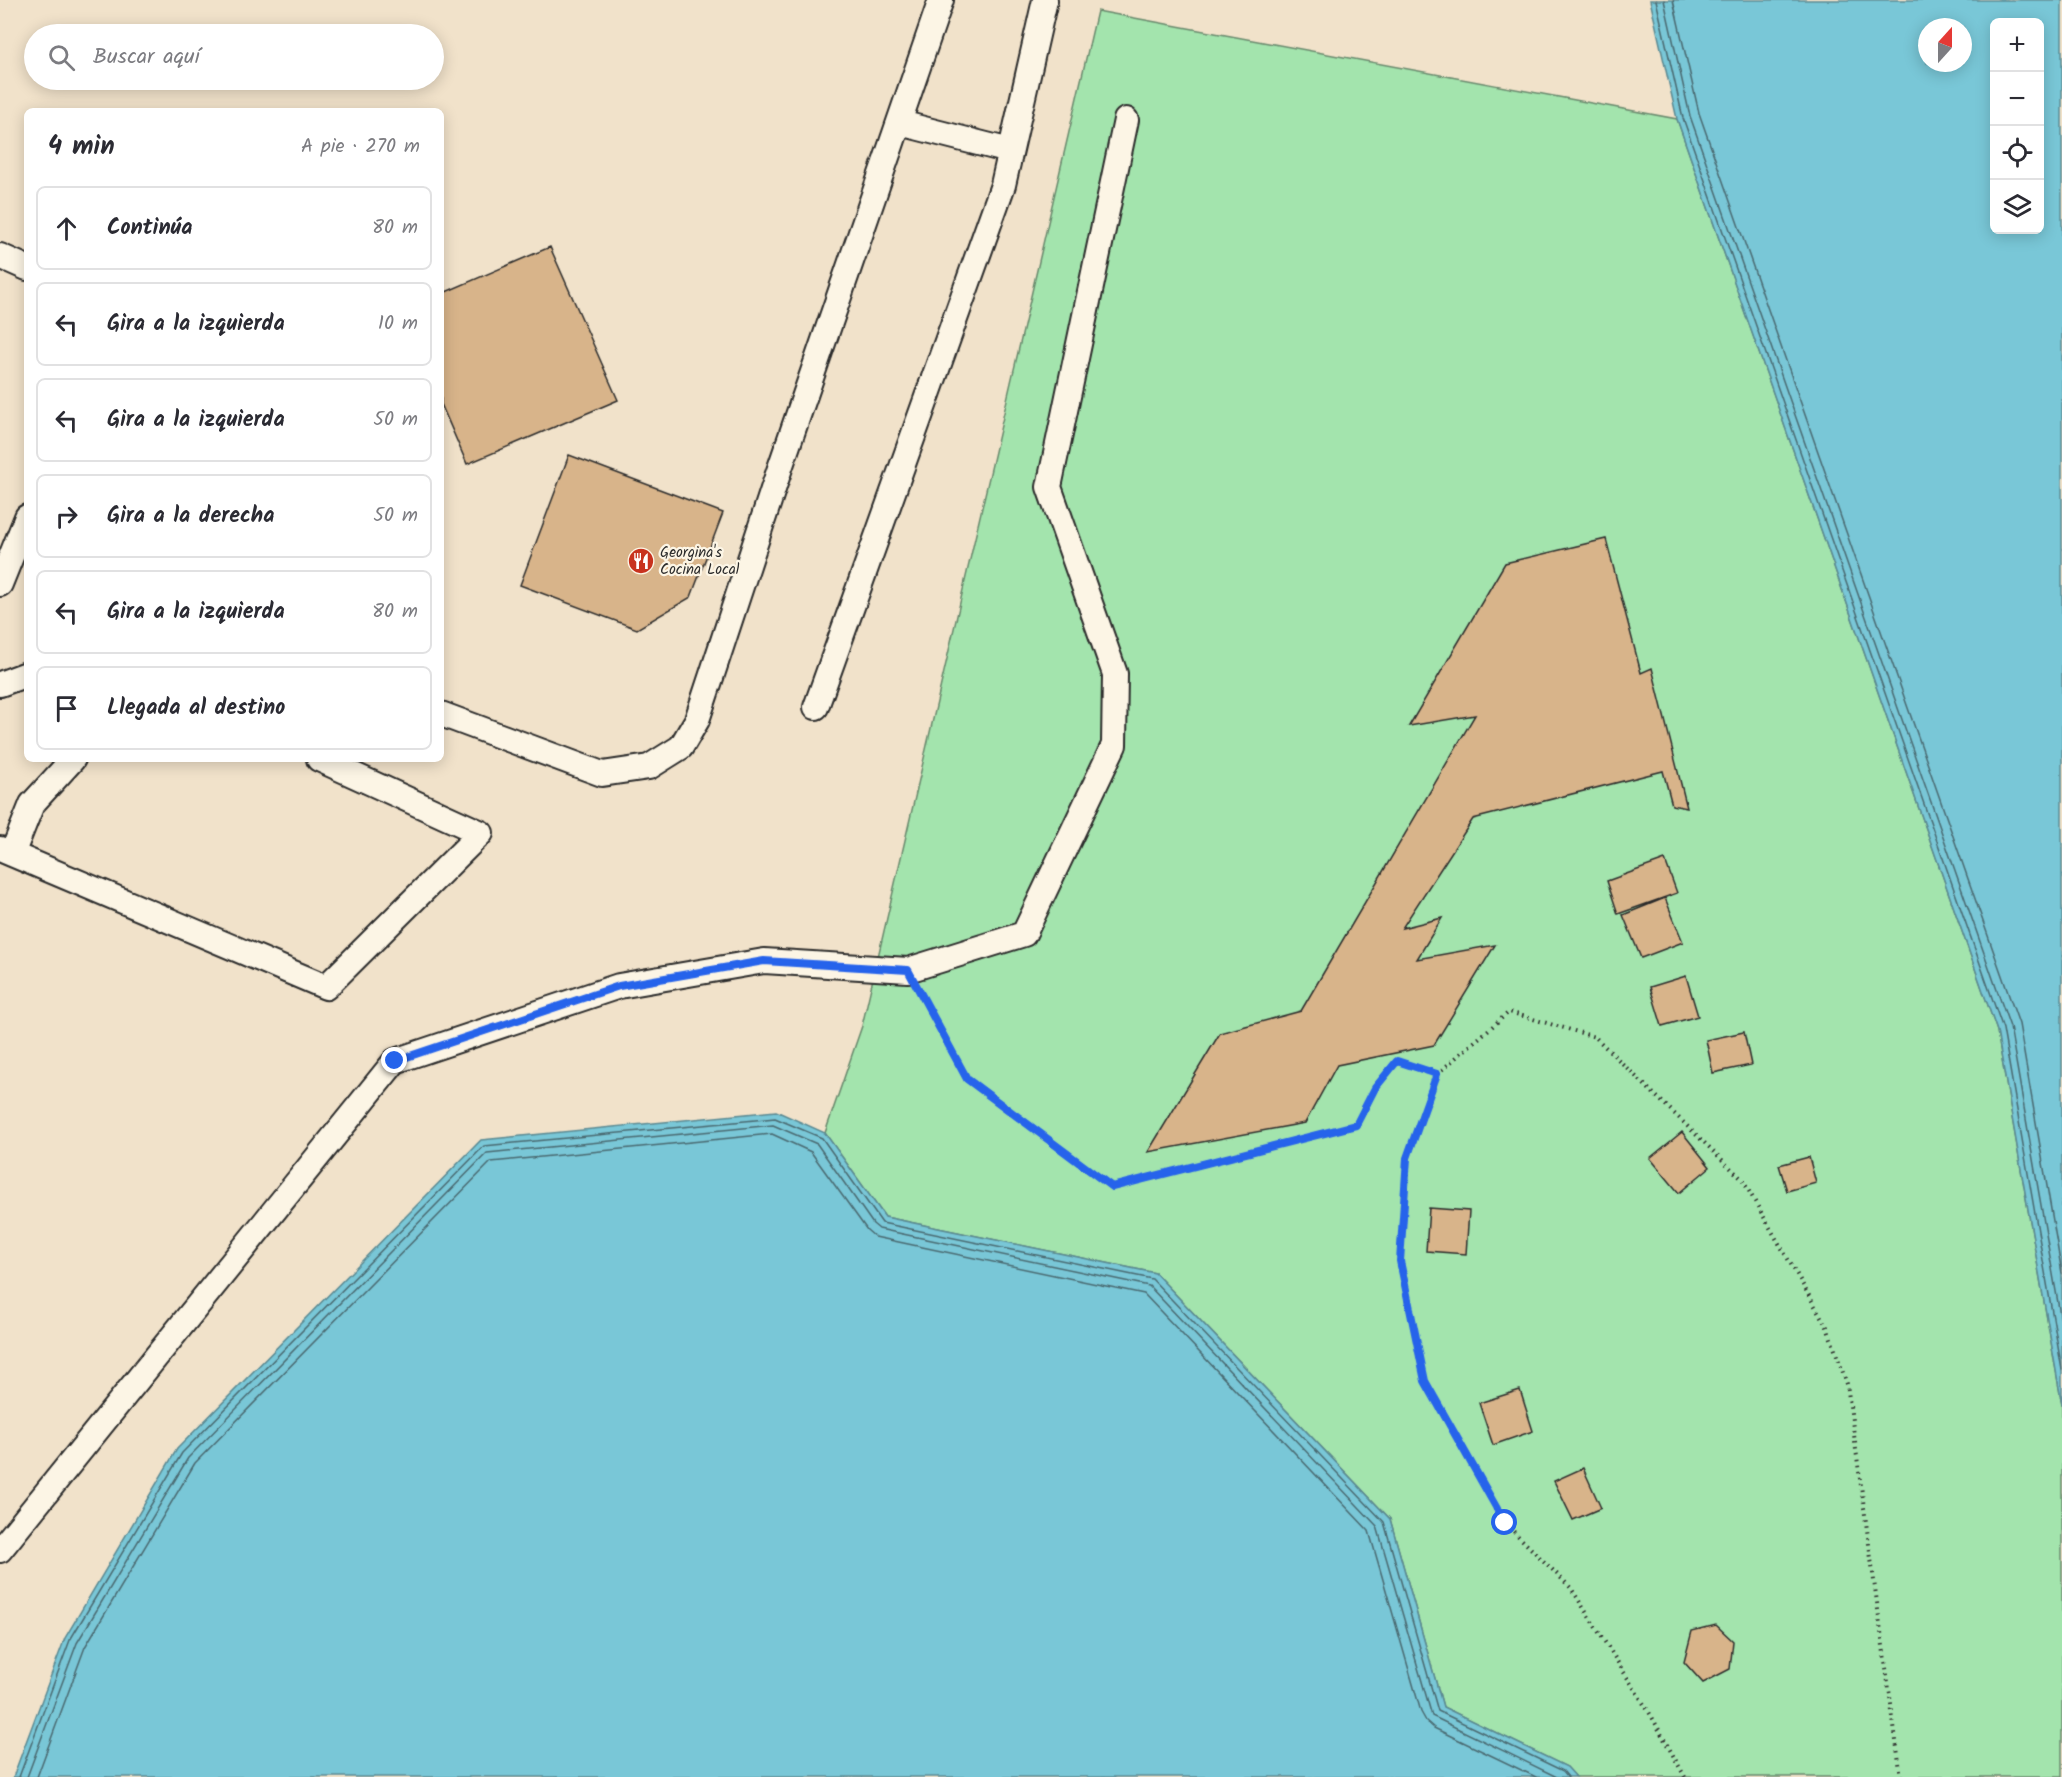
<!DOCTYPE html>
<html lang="es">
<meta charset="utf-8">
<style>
body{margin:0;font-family:Kalam,sans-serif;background:#f7f7f7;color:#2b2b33}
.controls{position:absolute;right:18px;top:18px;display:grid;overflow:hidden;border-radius:9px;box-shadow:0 3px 15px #0003}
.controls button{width:54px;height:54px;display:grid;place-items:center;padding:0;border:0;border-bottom:2px solid #e1e1e2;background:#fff;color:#2b2b33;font:30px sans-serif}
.compass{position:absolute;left:1918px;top:18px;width:54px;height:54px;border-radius:50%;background:#fff;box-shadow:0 3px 15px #0003;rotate:21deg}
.stop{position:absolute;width:18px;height:18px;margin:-14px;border:4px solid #2563eb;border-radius:50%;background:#fff}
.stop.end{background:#2563eb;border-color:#fff;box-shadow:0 2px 6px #0008}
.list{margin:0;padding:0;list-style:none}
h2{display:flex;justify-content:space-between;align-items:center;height:78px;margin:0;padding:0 24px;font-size:26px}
h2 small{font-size:20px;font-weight:400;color:#7c7c81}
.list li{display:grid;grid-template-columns:39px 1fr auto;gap:18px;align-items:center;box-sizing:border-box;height:84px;margin:0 12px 12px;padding:0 12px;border:2px solid #e1e1e2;border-radius:9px}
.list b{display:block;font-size:22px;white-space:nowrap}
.list em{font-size:20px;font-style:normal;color:#7c7c81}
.icon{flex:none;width:33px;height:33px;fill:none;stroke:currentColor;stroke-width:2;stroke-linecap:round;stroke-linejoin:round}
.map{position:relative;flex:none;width:2062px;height:1777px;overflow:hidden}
.search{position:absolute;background:#fff;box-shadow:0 3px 15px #0003;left:24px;top:24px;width:420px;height:66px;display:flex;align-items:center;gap:15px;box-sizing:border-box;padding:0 21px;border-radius:33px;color:#7c7c81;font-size:22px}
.panel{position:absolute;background:#fff;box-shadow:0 3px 15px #0003;left:24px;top:108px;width:420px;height:654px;border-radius:9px}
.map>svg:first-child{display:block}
.park{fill:#a3e4ad;stroke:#67886c;stroke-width:1.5}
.water{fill:#79c7d7;stroke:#5a8992;stroke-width:1.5;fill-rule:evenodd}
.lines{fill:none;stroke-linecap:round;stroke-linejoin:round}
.shore{stroke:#4a6970;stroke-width:1.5}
.building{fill:#d8b48a;stroke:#2b2b2b;stroke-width:1.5}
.lane-casing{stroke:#2b2b2b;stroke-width:28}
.path{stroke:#2b2b2b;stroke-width:4;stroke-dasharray:1.5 4.5;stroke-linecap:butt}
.lane{stroke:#fcf5e5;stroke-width:24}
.route{stroke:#2563eb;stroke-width:8}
.labels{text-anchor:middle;stroke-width:4.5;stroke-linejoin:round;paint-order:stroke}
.poi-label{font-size:15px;fill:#2b2b2b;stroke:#fcf5e5;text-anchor:start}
</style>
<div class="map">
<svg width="2062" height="1777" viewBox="0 0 2062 1777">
<rect width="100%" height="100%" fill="#f1e2ca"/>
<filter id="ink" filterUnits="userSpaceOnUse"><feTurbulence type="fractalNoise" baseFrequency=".0167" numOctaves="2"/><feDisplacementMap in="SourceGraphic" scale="12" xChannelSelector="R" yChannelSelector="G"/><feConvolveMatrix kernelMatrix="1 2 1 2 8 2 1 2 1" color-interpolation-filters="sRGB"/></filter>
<g filter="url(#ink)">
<path class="park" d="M 1097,11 L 1677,119 L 1997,1031 L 2062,1405 L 2062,1777 L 1576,1777 L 1567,1767 L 1443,1707 L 1390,1519 L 1155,1273 L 885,1217 L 825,1133 L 862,1026 Z"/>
<path class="water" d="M 1650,0 L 2062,0 L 2062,1405 L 1997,1031 L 1677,119 ZM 1994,22 L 2040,22 L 2040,230 L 1994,230 ZM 1927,27 L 1963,27 L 1963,63 L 1927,63 Z
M 776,1111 L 825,1133 L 885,1217 L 1155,1273 L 1390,1519 L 1443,1707 L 1567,1767 L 1576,1777 L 13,1777 L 65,1638 L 177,1449 L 481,1140 Z"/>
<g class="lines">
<path class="shore" d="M 1656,0 L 1683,118 L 2003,1029 L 2062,1370
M 1664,0 L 1690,116 L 2010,1027 L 2062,1326
M 1673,0 L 1699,113 L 2019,1024 L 2062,1273
M 19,1777 L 70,1640 L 182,1453 L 484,1146 L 775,1118 L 822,1138 L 882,1223 L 1152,1279 L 1384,1522 L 1438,1711 L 1563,1771 L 1568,1777
M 27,1777 L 77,1643 L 188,1458 L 487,1153 L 773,1125 L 817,1144 L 873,1224 L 879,1229 L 1149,1286 L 1377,1526 L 1432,1716 L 1557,1777
M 37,1777 L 85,1647 L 195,1463 L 491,1162 L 772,1134 L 811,1152 L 867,1230 L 875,1237 L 1144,1294 L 1369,1531 L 1421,1712 L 1426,1721 L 1434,1728 L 1536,1777"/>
</g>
<path class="building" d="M 550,247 L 618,400 L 467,464 L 441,404 L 441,294 Z
M 569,455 L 723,513 L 691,597 L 637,629 L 520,585 Z
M 1606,539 L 1641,673 L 1652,668 L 1687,808 L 1672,805 L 1663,771 L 1473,819 L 1402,928 L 1442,918 L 1417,959 L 1495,945 L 1434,1045 L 1337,1065 L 1305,1123 L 1148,1152 L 1220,1033 L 1301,1011 L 1475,715 L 1409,726 L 1505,563 Z
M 1665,860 L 1677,893 L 1618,914 L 1607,881 Z
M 1665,898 L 1683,942 L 1641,958 L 1623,915 Z
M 1686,976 L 1698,1016 L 1662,1026 L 1650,987 Z
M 1744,1032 L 1751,1065 L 1713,1073 L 1706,1040 Z
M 1682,1132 L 1710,1167 L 1679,1193 L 1650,1158 Z
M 1809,1157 L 1816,1183 L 1787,1191 L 1779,1165 Z
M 1429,1208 L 1469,1211 L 1466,1254 L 1426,1251 Z
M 1520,1390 L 1533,1431 L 1493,1445 L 1479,1403 Z
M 1583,1468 L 1601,1508 L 1573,1520 L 1554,1481 Z
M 1716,1625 L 1733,1641 L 1730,1669 L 1703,1683 L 1684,1662 L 1692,1631 Z"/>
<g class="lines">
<g class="lane-casing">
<path id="lane" d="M 900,123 L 1010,151
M 0,256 L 27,268
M 0,584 L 27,517
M 0,684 L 27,674
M 816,707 L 1003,185 L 1045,0
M 441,714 L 602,774 L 649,767 L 681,747 L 697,720 L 780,468 L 941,0
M 0,849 L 326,987 L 481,833 L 319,759
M 12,854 L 32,804 L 73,759
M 0,1550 L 395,1061 L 619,986 L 764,961 L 908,970 L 1024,934 L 1114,745 L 1115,674 L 1049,487 L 1126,120"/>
</g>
<path class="path" d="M 924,1000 L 967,1079 L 1112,1187 L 1356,1125 L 1375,1088 L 1397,1061 L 1437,1074
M 1685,1777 L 1652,1717 L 1571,1588 L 1505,1523 L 1425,1381 L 1400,1261 L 1407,1158 L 1437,1074 L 1509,1012 L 1595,1037 L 1742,1179 L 1827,1327 L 1847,1384 L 1901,1777"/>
<use href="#lane" class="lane"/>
</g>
</g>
<g class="lines" filter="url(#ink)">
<path class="route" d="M 395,1061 L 619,986 L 764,961 L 908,970 L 967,1079 L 1112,1187 L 1356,1125 L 1375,1088 L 1397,1061 L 1437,1074 L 1407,1158 L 1400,1261 L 1425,1381 L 1505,1523"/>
</g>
<defs>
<g id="restaurant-disc" transform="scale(1.35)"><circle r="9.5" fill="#c8321e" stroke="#fcf5e5"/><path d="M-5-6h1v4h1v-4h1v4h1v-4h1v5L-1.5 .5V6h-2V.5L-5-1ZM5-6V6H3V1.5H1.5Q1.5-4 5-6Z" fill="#fff"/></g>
</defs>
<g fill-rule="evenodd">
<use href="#restaurant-disc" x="641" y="561"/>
</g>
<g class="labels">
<g class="poi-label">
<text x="660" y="557">Georgina's<tspan x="660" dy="17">Cocina Local</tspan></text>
</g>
</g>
</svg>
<div class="controls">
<button>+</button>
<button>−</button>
<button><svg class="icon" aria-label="locate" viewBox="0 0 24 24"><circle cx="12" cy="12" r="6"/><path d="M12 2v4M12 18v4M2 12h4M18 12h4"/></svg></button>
<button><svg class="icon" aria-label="layers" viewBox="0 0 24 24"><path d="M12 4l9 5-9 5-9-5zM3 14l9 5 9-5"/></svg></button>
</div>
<svg class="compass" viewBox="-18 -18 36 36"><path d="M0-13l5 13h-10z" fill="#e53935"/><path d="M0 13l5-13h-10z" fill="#7c7c81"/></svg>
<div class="stop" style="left:1505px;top:1523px"></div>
<div class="stop end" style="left:395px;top:1061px"></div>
<div class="search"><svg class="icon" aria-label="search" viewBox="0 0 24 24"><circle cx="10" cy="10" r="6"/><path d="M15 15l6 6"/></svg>Buscar aquí</div>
<section class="panel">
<h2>4 min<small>A pie · 270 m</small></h2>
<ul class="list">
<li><svg class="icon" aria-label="ahead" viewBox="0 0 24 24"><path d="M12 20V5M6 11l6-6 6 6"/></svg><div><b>Continúa</b></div><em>80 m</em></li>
<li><svg class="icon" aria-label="left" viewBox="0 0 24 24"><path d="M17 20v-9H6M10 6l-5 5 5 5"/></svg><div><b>Gira a la izquierda</b></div><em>10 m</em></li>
<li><svg class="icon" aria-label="left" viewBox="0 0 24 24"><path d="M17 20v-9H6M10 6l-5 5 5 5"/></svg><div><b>Gira a la izquierda</b></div><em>50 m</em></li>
<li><svg class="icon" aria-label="right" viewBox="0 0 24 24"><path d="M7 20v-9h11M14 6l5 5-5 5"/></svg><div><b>Gira a la derecha</b></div><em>50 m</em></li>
<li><svg class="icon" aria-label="left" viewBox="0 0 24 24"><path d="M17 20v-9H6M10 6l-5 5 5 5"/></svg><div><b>Gira a la izquierda</b></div><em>80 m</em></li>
<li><svg class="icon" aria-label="arrive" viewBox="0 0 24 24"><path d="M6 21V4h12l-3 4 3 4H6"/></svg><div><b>Llegada al destino</b></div></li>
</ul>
</section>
</div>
